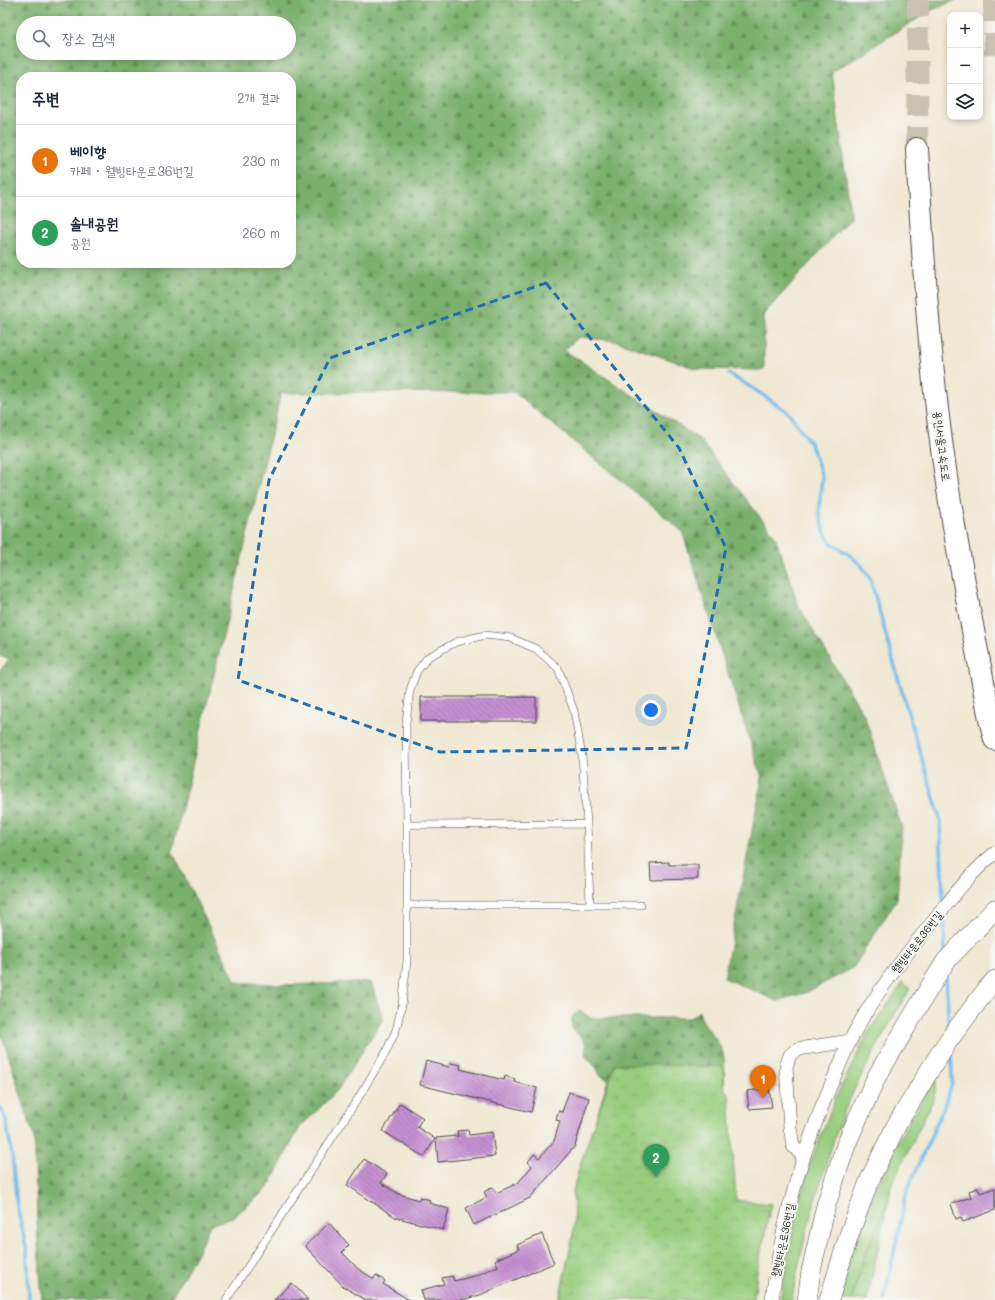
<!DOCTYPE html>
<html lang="ko">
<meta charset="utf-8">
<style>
body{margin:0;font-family:Mali,"Poor Story",sans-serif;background:#f2f2f3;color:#1f2937}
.controls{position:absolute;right:12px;top:12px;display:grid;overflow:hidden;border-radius:8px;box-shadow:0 2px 6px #0003}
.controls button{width:36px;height:36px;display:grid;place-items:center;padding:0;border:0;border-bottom:1px solid #e0e1e3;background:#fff;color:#1f2937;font:20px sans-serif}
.you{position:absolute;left:651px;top:710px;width:14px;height:14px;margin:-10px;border:3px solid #fff;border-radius:50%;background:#1a73e8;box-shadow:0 0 0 6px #1a73e833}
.badge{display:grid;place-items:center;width:26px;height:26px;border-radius:50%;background:#1f6fb2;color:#fff;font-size:13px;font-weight:700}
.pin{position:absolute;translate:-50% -33px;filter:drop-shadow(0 1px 2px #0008)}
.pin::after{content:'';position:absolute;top:21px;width:14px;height:12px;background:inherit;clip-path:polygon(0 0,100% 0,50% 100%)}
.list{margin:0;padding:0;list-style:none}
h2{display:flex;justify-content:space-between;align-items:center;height:52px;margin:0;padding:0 16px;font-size:17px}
h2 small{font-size:13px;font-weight:400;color:#747a83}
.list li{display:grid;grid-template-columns:26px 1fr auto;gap:12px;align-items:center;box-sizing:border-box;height:72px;padding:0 16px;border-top:1px solid #e0e1e3}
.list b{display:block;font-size:15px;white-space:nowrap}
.list p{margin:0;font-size:13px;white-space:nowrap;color:#747a83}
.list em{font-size:13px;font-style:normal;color:#747a83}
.icon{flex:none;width:22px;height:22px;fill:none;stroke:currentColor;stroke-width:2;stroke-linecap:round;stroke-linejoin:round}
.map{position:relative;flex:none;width:995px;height:1300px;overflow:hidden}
.search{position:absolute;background:#fff;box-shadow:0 2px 6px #0003;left:16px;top:16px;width:280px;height:44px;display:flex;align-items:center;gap:10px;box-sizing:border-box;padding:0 14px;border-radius:22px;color:#747a83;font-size:15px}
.panel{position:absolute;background:#fff;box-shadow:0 2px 6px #0003;left:16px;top:72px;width:280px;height:196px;border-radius:16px}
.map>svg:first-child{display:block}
.grass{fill:#98cd7e;stroke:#627c54}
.forest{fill:url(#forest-firs);stroke:#526e4c;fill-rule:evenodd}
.park{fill:url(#park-crowns);stroke:#627c54}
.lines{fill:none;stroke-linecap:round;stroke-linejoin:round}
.stream{stroke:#76bdee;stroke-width:3.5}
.building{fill:url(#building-back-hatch)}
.motorway-tunnel{stroke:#c9c2b1;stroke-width:22;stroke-dasharray:22 11;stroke-linecap:butt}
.service-casing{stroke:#494744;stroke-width:8}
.minor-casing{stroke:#494744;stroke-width:14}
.secondary-casing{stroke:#494744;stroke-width:20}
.motorway-casing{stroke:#494744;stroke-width:24}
.service{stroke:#fff;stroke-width:7}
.minor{stroke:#fff;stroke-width:13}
.secondary{stroke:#fff;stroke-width:19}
.motorway{stroke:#fff;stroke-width:22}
.marked{fill:none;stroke:#1f6fb2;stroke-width:3;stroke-dasharray:8 5;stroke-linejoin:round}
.labels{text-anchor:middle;stroke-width:4;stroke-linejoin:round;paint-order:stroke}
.street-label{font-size:11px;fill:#2b2b2b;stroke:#f6f6f2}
</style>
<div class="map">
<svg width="995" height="1300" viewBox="0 0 995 1300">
<defs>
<pattern id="forest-firs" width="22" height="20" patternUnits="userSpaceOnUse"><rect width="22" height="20" fill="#7ab06d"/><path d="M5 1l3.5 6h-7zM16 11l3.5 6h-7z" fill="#648f5a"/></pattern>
<pattern id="park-crowns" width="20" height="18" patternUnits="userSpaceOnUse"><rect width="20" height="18" fill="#98cd7e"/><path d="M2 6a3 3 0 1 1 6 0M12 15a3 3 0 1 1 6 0" fill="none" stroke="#83b06d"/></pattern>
<pattern id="building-back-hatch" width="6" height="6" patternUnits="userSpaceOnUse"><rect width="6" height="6" fill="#c590d2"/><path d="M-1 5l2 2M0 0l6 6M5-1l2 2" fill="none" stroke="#a076ab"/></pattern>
</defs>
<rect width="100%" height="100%" fill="#f6f6f2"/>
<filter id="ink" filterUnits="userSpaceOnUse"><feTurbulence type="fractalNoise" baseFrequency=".025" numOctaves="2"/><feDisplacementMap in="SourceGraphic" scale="8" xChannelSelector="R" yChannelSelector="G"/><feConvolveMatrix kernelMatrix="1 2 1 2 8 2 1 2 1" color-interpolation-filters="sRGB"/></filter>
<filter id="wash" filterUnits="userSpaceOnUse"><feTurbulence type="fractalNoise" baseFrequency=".012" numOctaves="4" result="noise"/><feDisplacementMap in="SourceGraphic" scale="16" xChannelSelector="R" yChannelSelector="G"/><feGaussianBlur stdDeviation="0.9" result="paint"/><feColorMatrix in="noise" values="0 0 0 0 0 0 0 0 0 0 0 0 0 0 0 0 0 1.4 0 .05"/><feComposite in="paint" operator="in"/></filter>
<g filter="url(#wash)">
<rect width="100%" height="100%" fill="#f0e8d3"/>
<path class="grass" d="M 903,982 L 910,989 C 888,1026 867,1063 849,1101 C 840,1120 834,1139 828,1158 C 813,1205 800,1252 792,1300 L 780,1300 L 795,1219 L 806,1175 L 822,1133 L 836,1097 L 868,1033 Z
M 937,1075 L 934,1098 L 891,1186 L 888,1203 L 864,1258 L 851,1300 L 836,1300 L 870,1201 L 897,1142 Z"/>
<path class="forest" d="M 0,0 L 956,0 L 930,11 L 832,72 L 851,217 L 764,314 L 764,370 L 697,369 L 616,341 L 579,337 L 564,350 L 699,439 L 775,536 L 799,607 L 864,715 L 902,828 L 897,899 L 853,968 L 805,993 L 777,1001 L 724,978 L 762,778 L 682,531 L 514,392 L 281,393 L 172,851 L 236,982 L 285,985 L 371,982 L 383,1019 L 337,1091 L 300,1127 L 268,1188 L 235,1216 L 210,1225 L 197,1253 L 170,1300 L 42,1300 L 38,1244 L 34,1137 L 4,1042 L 0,1033 L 0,670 L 10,659 L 0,656 ZM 23,23 L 289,23 L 289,53 L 23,53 ZM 21,77 L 291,77 L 291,263 L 21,263 Z
M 580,1011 L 591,1018 L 690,1018 L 699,1011 C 702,1027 718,1037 723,1053 C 726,1062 724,1078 724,1088 L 559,1300 L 573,1236 L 574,1216 L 573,1191 L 581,1162 L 594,1125 L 608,1080 L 599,1074 C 597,1066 592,1064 587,1058 C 584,1054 586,1051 586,1046 C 585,1039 576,1033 572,1028 C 571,1020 571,1014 580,1011 Z"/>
<path class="park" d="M 615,1064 L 723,1067 L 724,1088 L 729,1095 L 736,1200 L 771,1204 L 757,1272 L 754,1300 L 559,1300 L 573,1236 L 574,1216 L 573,1191 L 581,1162 Z
M 888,1203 L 867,1300 L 851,1300 L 864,1258 Z"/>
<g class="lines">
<path class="stream" d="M 729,374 L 757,391 L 789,413 L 811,444 L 822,477 L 819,512 L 824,531 L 830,542 L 851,556 L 861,565 L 870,578 L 904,699 L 940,818 L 943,903
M 944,915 L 945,953
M 946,975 L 949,1029
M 0,1107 L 6,1120 L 12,1155 L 17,1206 L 27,1251 L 29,1300
M 884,1300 L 907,1191 L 945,1104 L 952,1084 L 952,1074 L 951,1051"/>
</g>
<g id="blocks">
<path class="building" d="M 421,697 L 536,697 L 536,721 L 421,721 Z
M 669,862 L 669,865 L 698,865 L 698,879 L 651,880 L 650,863 Z
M 426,1061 L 449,1067 L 450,1063 L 461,1065 L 460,1069 L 504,1080 L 505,1076 L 515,1079 L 514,1082 L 537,1088 L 531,1112 L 420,1085 Z
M 769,1088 L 772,1107 L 749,1109 L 747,1091 Z
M 569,1092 L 589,1098 L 575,1146 L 530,1198 L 474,1225 L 466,1208 L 487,1197 L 484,1192 L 493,1187 L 496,1193 L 518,1183 L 532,1166 L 528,1162 L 534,1154 L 539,1158 L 554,1141 L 560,1121 L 556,1120 L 558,1111 L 562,1112 Z
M 400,1103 L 423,1118 L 417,1127 L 435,1139 L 424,1157 L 383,1131 Z
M 468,1130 L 469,1135 L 492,1132 L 495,1156 L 438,1162 L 436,1138 L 458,1136 L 457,1131 Z
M 364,1159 L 387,1174 L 381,1183 L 399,1194 L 419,1200 L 420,1197 L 430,1200 L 429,1203 L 449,1209 L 443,1230 L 395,1217 L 347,1185 Z
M 978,1188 L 980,1193 L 995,1188 L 995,1210 L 963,1222 L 961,1217 L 956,1219 L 951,1204 L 971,1197 L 969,1191 Z
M 329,1223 L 349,1245 L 342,1252 L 357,1268 L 374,1279 L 376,1275 L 385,1281 L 383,1284 L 409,1300 L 366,1300 L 344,1287 L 305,1246 Z
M 542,1234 L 554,1263 L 480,1295 L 461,1300 L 424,1300 L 421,1290 L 444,1284 L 442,1278 L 452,1276 L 454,1281 L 474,1276 L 498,1266 L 495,1260 L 519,1249 L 517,1245 Z
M 292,1283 L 308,1300 L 274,1300 Z"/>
</g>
</g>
<g filter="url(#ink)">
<use href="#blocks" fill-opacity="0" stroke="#494744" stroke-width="1"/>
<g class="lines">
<path class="motorway-tunnel" d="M 994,0 L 995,59
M 917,149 L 918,0"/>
<g class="service-casing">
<path id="service" d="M 407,825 L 587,824
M 408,905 L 641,905
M 226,1300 L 357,1100 L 386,1052 L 396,1030 L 402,1005 L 407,961 L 407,825 L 406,722 L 410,690 L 417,671 L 428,657 L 456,642 L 485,635 L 511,638 L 536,649 L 558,668 L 574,711 L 582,756 L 587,824 L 590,904"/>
</g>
<g class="minor-casing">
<path id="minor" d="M 803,1157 L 793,1146 L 790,1127 L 786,1067 L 790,1055 L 798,1049 L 850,1041
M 772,1300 C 781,1223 802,1151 833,1080 C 839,1067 844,1054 850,1041 C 871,999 901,960 931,924 C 951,899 970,873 995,853"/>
</g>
<g class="secondary-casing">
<path id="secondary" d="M 807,1300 L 811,1271 L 826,1205 L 847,1142 L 877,1076 L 934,980 L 946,961 L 995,909
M 829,1300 L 850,1232 L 870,1179 L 896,1126 L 931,1068 L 948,1041 L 987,989 L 995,980"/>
</g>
<g class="motorway-casing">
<path id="motorway" d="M 917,149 C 923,261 930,373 947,483 C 959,562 975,640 990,719 L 995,739"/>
</g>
<use href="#service" class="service"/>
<use href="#minor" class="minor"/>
<use href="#secondary" class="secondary"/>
<use href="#motorway" class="motorway"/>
</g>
</g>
<path class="marked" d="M 546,283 L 679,448 L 726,548 L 686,748 L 440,752 L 238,680 L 269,480 L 330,358 Z"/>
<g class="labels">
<g class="street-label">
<text transform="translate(942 446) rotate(83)" y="4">용인서울고속도로</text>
<text transform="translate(917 942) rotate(-52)" y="4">웰빙타운로36번길</text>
<text transform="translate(783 1240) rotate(-78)" y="4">웰빙타운로36번길</text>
</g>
</g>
</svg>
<div class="controls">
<button>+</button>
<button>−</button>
<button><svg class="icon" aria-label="layers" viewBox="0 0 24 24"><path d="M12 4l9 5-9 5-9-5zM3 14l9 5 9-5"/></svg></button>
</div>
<div class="you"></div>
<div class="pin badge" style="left:763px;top:1098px;background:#e8710a">1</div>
<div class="pin badge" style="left:656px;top:1177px;background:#2e9e5b">2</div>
<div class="search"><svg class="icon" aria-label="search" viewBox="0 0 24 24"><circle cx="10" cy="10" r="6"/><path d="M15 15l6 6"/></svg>장소 검색</div>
<section class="panel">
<h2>주변<small>2개 결과</small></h2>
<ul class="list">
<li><span class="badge" style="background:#e8710a">1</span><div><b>베이향</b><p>카페 · 웰빙타운로36번길</p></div><em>230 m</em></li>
<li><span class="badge" style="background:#2e9e5b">2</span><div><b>솔내공원</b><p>공원</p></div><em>260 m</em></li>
</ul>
</section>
</div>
